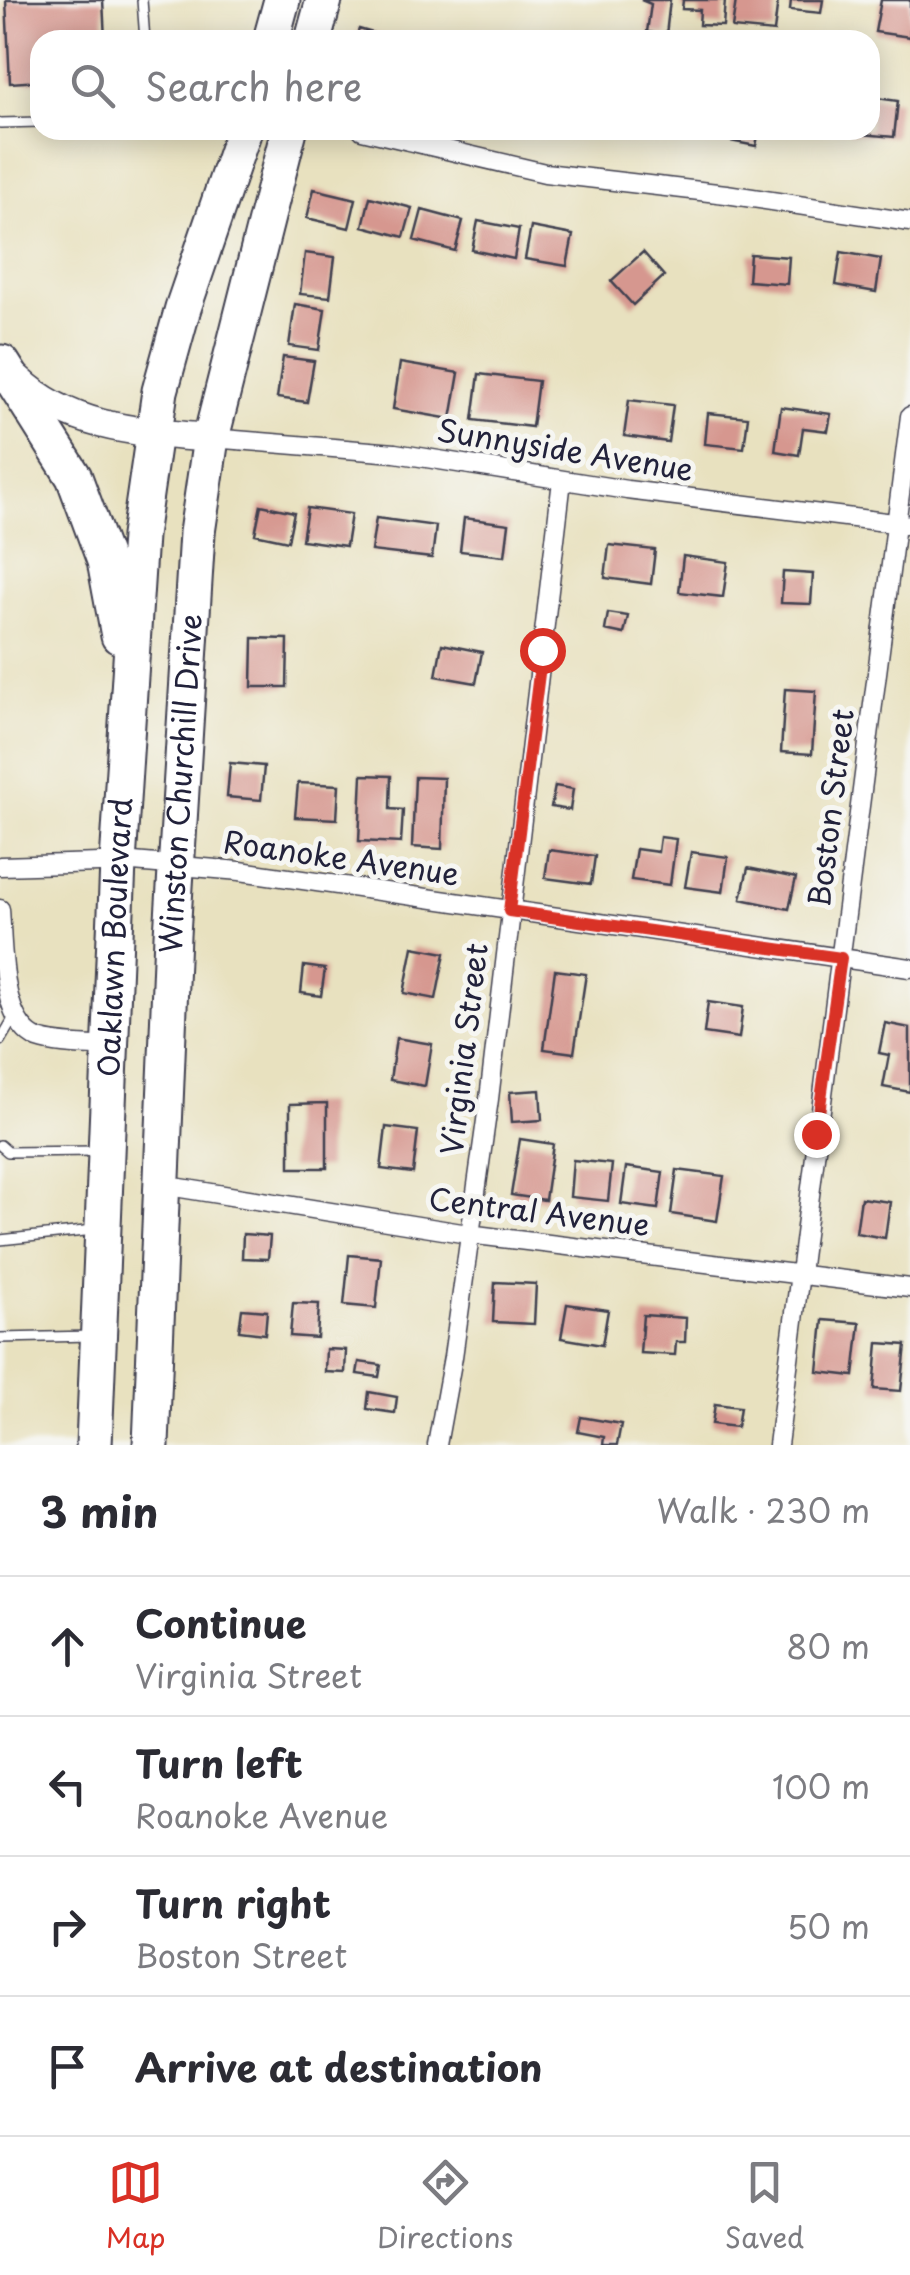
<!DOCTYPE html>
<meta charset="utf-8">
<style>
body{margin:0;font-family:"Playpen Sans",sans-serif;background:#f2f2f3;color:#2b2b33}
.stop{position:absolute;width:30px;height:30px;margin:-22px;border:8px solid #d93025;border-radius:50%;background:#fff}
.stop.end{background:#d93025;border-color:#fff;box-shadow:0 2px 10px #0008}
.list{margin:0;padding:0;list-style:none}
h2{display:flex;justify-content:space-between;align-items:center;height:130px;margin:0;padding:0 40px;font-size:42px}
h2 small{font-size:32px;font-weight:400;color:#7c7c81}
.list li{display:grid;grid-template-columns:65px 1fr auto;gap:30px;align-items:center;box-sizing:border-box;height:140px;padding:0 40px;border-top:2px solid #e1e1e2}
.list b{display:block;font-size:38px;white-space:nowrap}
.list p{margin:0;font-size:32px;white-space:nowrap;color:#7c7c81}
.list em{font-size:32px;font-style:normal;color:#7c7c81}
.icon{flex:none;width:55px;height:55px;fill:none;stroke:currentColor;stroke-width:2;stroke-linecap:round;stroke-linejoin:round}
.map{position:relative;flex:none;width:910px;height:1445px;overflow:hidden}
.search{position:absolute;background:#fff;box-shadow:0 5px 25px #0003;left:30px;right:30px;top:30px;height:110px;display:flex;align-items:center;gap:25px;box-sizing:border-box;padding:0 35px;border-radius:30px;color:#7c7c81;font-size:38px}
.sheet{height:690px;background:#fff}
nav{display:flex;justify-content:space-around;align-items:center;box-sizing:border-box;height:140px;border-top:2px solid #e1e1e2;background:#fff;font-size:28px;color:#7c7c81}
nav a{display:grid;justify-items:center;gap:5px}
nav .on{color:#d93025}
.map>svg:first-child{display:block}
.building{fill:#d6978f}
.lines{fill:none;stroke-linecap:round;stroke-linejoin:round}
.lane-casing{stroke:#403f4f;stroke-width:12}
.street-casing{stroke:#403f4f;stroke-width:21}
.secondary-casing{stroke:#403f4f;stroke-width:31}
.highway-casing{stroke:#403f4f;stroke-width:39}
.lane{stroke:#fff;stroke-width:9}
.street{stroke:#fff;stroke-width:18}
.secondary{stroke:#fff;stroke-width:28}
.highway{stroke:#fff;stroke-width:35}
.route{stroke:#d93025;stroke-width:12}
.labels{text-anchor:middle;stroke-width:10;stroke-linejoin:round;paint-order:stroke}
.street-label{font-size:30px;fill:#22223b;stroke:#f6f6f2}
</style>
<div class="map">
<svg width="910" height="1445" viewBox="0 0 910 1445">
<rect width="100%" height="100%" fill="#f6f6f2"/>
<filter id="ink" filterUnits="userSpaceOnUse"><feTurbulence type="fractalNoise" baseFrequency=".01" numOctaves="2"/><feDisplacementMap in="SourceGraphic" scale="20" xChannelSelector="R" yChannelSelector="G"/><feConvolveMatrix kernelMatrix="1 2 1 2 8 2 1 2 1" color-interpolation-filters="sRGB"/></filter>
<filter id="wash" filterUnits="userSpaceOnUse"><feTurbulence type="fractalNoise" baseFrequency=".0048" numOctaves="4" result="noise"/><feDisplacementMap in="SourceGraphic" scale="40" xChannelSelector="R" yChannelSelector="G"/><feGaussianBlur stdDeviation="2.25" result="paint"/><feColorMatrix in="noise" values="0 0 0 0 0 0 0 0 0 0 0 0 0 0 0 0 0 1.4 0 .05"/><feComposite in="paint" operator="in"/></filter>
<g filter="url(#wash)">
<rect width="100%" height="100%" fill="#e8e1bf"/>
<g id="blocks">
<path class="building" d="M 6,0 L 103,0 L 105,40 L 40,40 L 40,81 L 10,83 Z
M 641,0 L 670,0 L 666,35 L 647,32 L 651,4 Z
M 683,0 L 725,0 L 723,26 L 699,25 L 700,10 L 682,9 Z
M 736,0 L 778,0 L 774,32 L 732,28 Z
M 791,0 L 823,0 L 821,13 L 790,10 Z
M 881,0 L 910,0 L 910,37 L 875,32 Z
M 359,29 L 394,39 L 393,40 L 355,40 Z
M 870,97 L 898,101 L 894,137 L 849,133 L 850,130 L 870,130 Z
M 646,130 L 696,130 L 695,137 L 646,133 Z
M 716,130 L 759,130 L 756,146 L 715,138 Z
M 314,189 L 356,199 L 349,228 L 307,218 Z
M 370,197 L 412,208 L 404,237 L 363,226 Z
M 422,210 L 463,221 L 455,251 L 414,240 Z
M 478,221 L 519,229 L 514,259 L 472,250 Z
M 531,227 L 573,235 L 567,266 L 525,259 Z
M 643,252 L 664,276 L 633,305 L 611,281 Z
M 841,252 L 881,259 L 876,292 L 836,285 Z
M 305,253 L 335,257 L 330,297 L 300,294 Z
M 750,254 L 789,257 L 787,284 L 748,281 Z
M 295,304 L 325,309 L 319,350 L 289,346 Z
M 283,357 L 314,361 L 307,402 L 277,398 Z
M 400,363 L 459,373 L 451,419 L 393,409 Z
M 479,374 L 538,381 L 532,427 L 473,420 Z
M 629,400 L 673,405 L 668,442 L 624,436 Z
M 781,407 L 831,414 L 828,431 L 803,428 L 799,455 L 775,451 Z
M 708,413 L 748,417 L 744,448 L 705,444 Z
M 261,505 L 294,512 L 288,541 L 255,534 Z
M 307,508 L 351,514 L 346,546 L 302,540 Z
M 376,518 L 436,526 L 432,558 L 371,551 Z
M 464,518 L 509,524 L 505,556 L 460,551 Z
M 609,545 L 655,550 L 651,584 L 605,578 Z
M 683,556 L 728,562 L 723,597 L 679,592 Z
M 783,572 L 813,574 L 811,604 L 781,603 Z
M 608,613 L 628,616 L 624,634 L 605,630 Z
M 253,638 L 288,639 L 287,687 L 252,687 Z
M 442,644 L 482,652 L 476,683 L 436,676 Z
M 785,689 L 816,691 L 812,754 L 781,752 Z
M 230,763 L 264,766 L 261,800 L 227,797 Z
M 362,775 L 391,776 L 390,809 L 403,810 L 401,843 L 359,841 Z
M 415,777 L 444,778 L 442,849 L 412,847 Z
M 298,783 L 339,785 L 337,819 L 295,817 Z
M 555,786 L 573,789 L 570,810 L 551,807 Z
M 660,837 L 676,839 L 670,885 L 631,880 L 636,849 L 658,852 Z
M 549,850 L 595,856 L 591,884 L 545,878 Z
M 691,852 L 728,857 L 723,892 L 685,887 Z
M 748,868 L 796,878 L 789,909 L 741,899 Z
M 413,947 L 445,953 L 436,999 L 404,993 Z
M 304,966 L 325,969 L 321,996 L 301,993 Z
M 555,970 L 586,974 L 574,1053 L 544,1049 Z
M 708,1002 L 743,1007 L 739,1038 L 704,1033 Z
M 885,1023 L 910,1028 L 910,1092 L 883,1087 L 889,1055 L 879,1053 Z
M 396,1038 L 432,1044 L 425,1086 L 390,1080 Z
M 540,1090 L 542,1120 L 512,1122 L 510,1092 Z
M 327,1103 L 327,1168 L 290,1168 L 290,1104 Z
M 386,1127 L 418,1131 L 413,1173 L 381,1169 Z
M 520,1139 L 553,1144 L 545,1200 L 511,1195 Z
M 573,1160 L 612,1164 L 608,1201 L 570,1197 Z
M 626,1167 L 663,1172 L 658,1209 L 621,1204 Z
M 677,1170 L 724,1176 L 717,1221 L 671,1214 Z
M 861,1198 L 890,1202 L 885,1238 L 856,1233 Z
M 243,1234 L 270,1236 L 268,1259 L 242,1258 Z
M 349,1255 L 381,1258 L 376,1308 L 344,1305 Z
M 495,1282 L 536,1284 L 534,1324 L 493,1322 Z
M 293,1303 L 319,1304 L 317,1338 L 290,1336 Z
M 567,1304 L 608,1310 L 602,1345 L 561,1338 Z
M 242,1309 L 267,1311 L 265,1334 L 239,1331 Z
M 643,1315 L 686,1318 L 685,1342 L 676,1342 L 675,1355 L 640,1353 Z
M 823,1320 L 860,1323 L 854,1376 L 818,1372 Z
M 878,1343 L 906,1345 L 901,1391 L 874,1389 Z
M 326,1349 L 346,1350 L 345,1373 L 325,1372 Z
M 359,1362 L 381,1365 L 379,1377 L 357,1374 Z
M 369,1392 L 397,1397 L 395,1413 L 367,1409 Z
M 715,1404 L 740,1407 L 737,1427 L 712,1424 Z
M 581,1417 L 621,1424 L 617,1445 L 603,1445 L 604,1437 L 578,1432 Z"/>
</g>
</g>
<g filter="url(#ink)">
<use href="#blocks" fill-opacity="0" stroke="#403f4f" stroke-width="2.5"/>
<g class="lines">
<g class="lane-casing">
<path id="lane" d="M 142,0 L 145,40
M 0,123 L 40,122
M 0,1041 L 13,1019
M 0,1145 L 8,1152 L 97,1151
M 0,1240 L 94,1230
M 0,1338 L 92,1336"/>
</g>
<g class="street-casing">
<path id="street" d="M 362,130 L 545,173 L 726,194 L 910,222
M 211,438 L 395,453 L 627,490 L 910,525
M 0,866 L 133,862 L 240,871 L 910,968
M 0,909 C 3,946 0,1023 38,1039 C 59,1046 87,1045 110,1047
M 162,1185 L 468,1234 L 910,1288
M 437,1445 L 453,1357 L 489,1099 L 562,480
M 778,1445 L 910,416"/>
</g>
<g class="secondary-casing">
<path id="secondary" d="M 18,379 C 71,430 143,432 211,438"/>
</g>
<g class="highway-casing">
<g id="highway">
<path d="M 271,40 L 282,0"/>
<path d="M 313,40 L 324,0"/>
<path d="M 2,363 L 74,477 L 105,561 L 119,636"/>
<path id="s1" d="M 94,1445 L 118,863 L 139,536 L 160,391 L 183,308 L 244,130"/>
<path id="s2" d="M 151,1445 L 172,935 L 197,533 L 211,438 L 289,130"/>
</g>
</g>
<use href="#lane" class="lane"/>
<use href="#street" class="street"/>
<use href="#secondary" class="secondary"/>
<use href="#highway" class="highway"/>
</g>
</g>
<g class="lines" filter="url(#ink)">
<path class="route" d="M 542,650 L 509,911 L 841,958 L 816,1134"/>
</g>
<g class="labels">
<g class="street-label">
<text transform="translate(565 451) rotate(9)" y="10">Sunnyside Avenue</text>
<text dy="10" stroke="none"><textPath href="#s2" startOffset="662">Winston Churchill Drive</textPath></text>
<text transform="translate(832 808) rotate(-83)" y="10">Boston Street</text>
<text transform="translate(341 859) rotate(8)" y="10">Roanoke Avenue</text>
<text dy="10" stroke="none"><textPath href="#s1" startOffset="508">Oaklawn Boulevard</textPath></text>
<text transform="translate(465 1049) rotate(-83)" y="10">Virginia Street</text>
<text transform="translate(539 1213) rotate(7)" y="10">Central Avenue</text>
</g>
</g>
</svg>
<div class="stop" style="left:542px;top:650px"></div>
<div class="stop end" style="left:816px;top:1134px"></div>
<div class="search"><svg class="icon" aria-label="search" viewBox="0 0 24 24"><circle cx="10" cy="10" r="6"/><path d="M15 15l6 6"/></svg>Search here</div>
</div>
<section class="sheet">
<h2>3 min<small>Walk · 230 m</small></h2>
<ul class="list">
<li><svg class="icon" aria-label="ahead" viewBox="0 0 24 24"><path d="M12 20V5M6 11l6-6 6 6"/></svg><div><b>Continue</b><p>Virginia Street</p></div><em>80 m</em></li>
<li><svg class="icon" aria-label="left" viewBox="0 0 24 24"><path d="M17 20v-9H6M10 6l-5 5 5 5"/></svg><div><b>Turn left</b><p>Roanoke Avenue</p></div><em>100 m</em></li>
<li><svg class="icon" aria-label="right" viewBox="0 0 24 24"><path d="M7 20v-9h11M14 6l5 5-5 5"/></svg><div><b>Turn right</b><p>Boston Street</p></div><em>50 m</em></li>
<li><svg class="icon" aria-label="arrive" viewBox="0 0 24 24"><path d="M6 21V4h12l-3 4 3 4H6"/></svg><div><b>Arrive at destination</b></div></li>
</ul>
</section>
<nav>
<a class="on"><svg class="icon" aria-label="map" viewBox="0 0 24 24"><path d="M3 6l6-2 6 2 6-2v14l-6 2-6-2-6 2zM9 4v14M15 6v14"/></svg>Map</a>
<a><svg class="icon" aria-label="directions" viewBox="0 0 24 24"><path d="M12 3l9 9-9 9-9-9zM9 14v-3h6M13 9l2 2-2 2"/></svg>Directions</a>
<a><svg class="icon" aria-label="saved" viewBox="0 0 24 24"><path d="M7 4h10v16l-5-4-5 4z"/></svg>Saved</a>
</nav>
